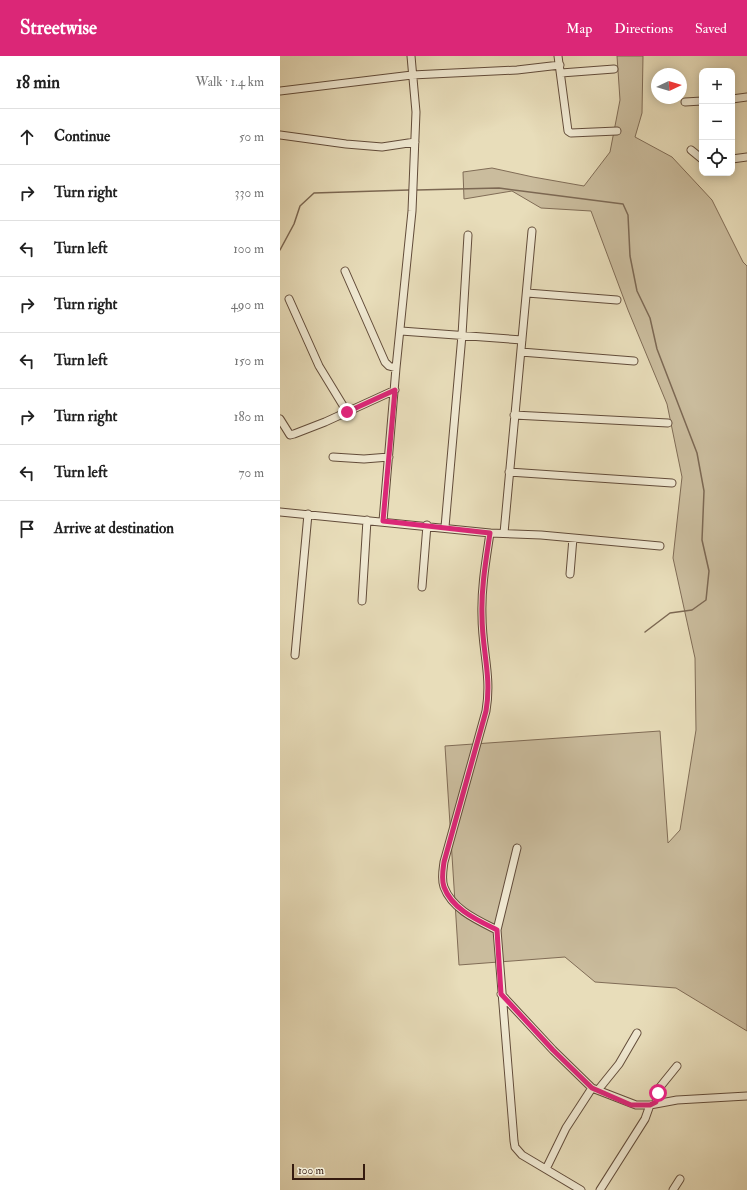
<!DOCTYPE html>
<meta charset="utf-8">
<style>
body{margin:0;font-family:"IM FELL Double Pica",serif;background:#f6f6f6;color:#222}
.controls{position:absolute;right:12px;top:12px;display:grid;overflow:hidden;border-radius:8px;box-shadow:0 2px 10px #0003}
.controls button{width:36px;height:36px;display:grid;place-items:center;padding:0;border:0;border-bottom:1px solid #e0e0e0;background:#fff;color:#222;font:20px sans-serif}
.compass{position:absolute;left:371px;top:12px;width:36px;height:36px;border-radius:50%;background:#fff;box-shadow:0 2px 10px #0003;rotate:86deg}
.scale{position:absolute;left:12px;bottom:10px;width:73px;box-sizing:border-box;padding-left:4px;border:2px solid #351b0f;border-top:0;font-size:11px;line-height:14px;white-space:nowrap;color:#351b0f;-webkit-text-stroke:3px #f0e9d2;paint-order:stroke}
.stop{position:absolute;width:12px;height:12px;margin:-9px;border:3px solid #db2777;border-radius:50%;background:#fff}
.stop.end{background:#db2777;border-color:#fff;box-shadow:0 1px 4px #0008}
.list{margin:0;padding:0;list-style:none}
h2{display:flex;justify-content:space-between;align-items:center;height:52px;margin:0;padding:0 16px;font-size:17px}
h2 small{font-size:13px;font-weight:400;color:#767676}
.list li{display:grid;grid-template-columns:26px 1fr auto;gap:12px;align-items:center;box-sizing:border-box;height:56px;padding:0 16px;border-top:1px solid #e0e0e0}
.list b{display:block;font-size:15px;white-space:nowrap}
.list em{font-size:13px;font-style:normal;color:#767676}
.icon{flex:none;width:22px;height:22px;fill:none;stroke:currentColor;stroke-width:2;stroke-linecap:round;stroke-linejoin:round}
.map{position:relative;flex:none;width:467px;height:1134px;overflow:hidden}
header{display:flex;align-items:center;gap:24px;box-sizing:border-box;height:56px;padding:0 20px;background:#db2777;color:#fff}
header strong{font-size:19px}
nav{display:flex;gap:22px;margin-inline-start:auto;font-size:14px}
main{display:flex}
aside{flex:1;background:#fff}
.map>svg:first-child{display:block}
.green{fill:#cabc9d;stroke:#806c56}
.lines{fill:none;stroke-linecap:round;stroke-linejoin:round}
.stream{stroke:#7c6853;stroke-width:1.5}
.minor-casing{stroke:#624c3a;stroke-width:9}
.minor{stroke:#f0e9d2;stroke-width:7}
.route{stroke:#db2777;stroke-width:5}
</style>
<header>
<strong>Streetwise</strong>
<nav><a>Map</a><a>Directions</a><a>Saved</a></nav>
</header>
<main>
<aside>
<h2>18 min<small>Walk · 1.4 km</small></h2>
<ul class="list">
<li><svg class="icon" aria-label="ahead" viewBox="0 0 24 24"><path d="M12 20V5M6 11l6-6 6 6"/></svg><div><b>Continue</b></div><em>50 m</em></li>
<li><svg class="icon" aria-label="right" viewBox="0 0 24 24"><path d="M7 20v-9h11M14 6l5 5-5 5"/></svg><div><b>Turn right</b></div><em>330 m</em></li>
<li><svg class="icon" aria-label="left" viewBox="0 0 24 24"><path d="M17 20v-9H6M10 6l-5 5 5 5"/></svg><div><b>Turn left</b></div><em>100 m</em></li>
<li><svg class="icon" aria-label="right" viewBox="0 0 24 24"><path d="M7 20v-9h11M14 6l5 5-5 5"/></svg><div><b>Turn right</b></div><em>490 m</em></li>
<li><svg class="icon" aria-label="left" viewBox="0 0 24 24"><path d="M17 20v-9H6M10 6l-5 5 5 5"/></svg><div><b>Turn left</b></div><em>150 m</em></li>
<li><svg class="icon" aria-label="right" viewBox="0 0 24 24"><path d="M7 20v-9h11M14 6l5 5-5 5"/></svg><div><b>Turn right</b></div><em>180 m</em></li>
<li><svg class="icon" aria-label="left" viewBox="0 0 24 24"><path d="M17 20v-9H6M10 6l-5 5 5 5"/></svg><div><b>Turn left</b></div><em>70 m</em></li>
<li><svg class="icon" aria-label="arrive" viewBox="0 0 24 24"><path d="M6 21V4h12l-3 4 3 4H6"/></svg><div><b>Arrive at destination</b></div></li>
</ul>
</aside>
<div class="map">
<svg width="467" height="1134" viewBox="0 0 467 1134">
<rect width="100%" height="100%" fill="#e8ddba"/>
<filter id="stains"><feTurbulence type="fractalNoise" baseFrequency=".005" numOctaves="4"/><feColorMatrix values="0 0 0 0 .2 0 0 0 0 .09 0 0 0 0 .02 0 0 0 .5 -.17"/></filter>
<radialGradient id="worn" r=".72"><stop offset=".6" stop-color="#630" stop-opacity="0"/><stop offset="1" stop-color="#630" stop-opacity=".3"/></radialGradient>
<path class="green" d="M 337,0 L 363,0 L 362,57 L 355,81 L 392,101 L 432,144 L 463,206 L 467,210 L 467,975 L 396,932 L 315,926 L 285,901 L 179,909 L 165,690 L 380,675 L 388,787 L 400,774 L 416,674 L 415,602 L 393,502 L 402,421 L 387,348 L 348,254 L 311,155 L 261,152 L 232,135 L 184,143 L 183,116 L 212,112 L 253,121 L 304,130 L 330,96 L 340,44 Z"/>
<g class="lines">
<path class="stream" d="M 137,134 L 219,132 L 343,148 L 348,159 L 350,200 L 357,235 L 370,262 L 377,293 L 417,397 L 424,435 L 422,484 L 429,515 L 426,544 L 412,554 L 390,557 L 365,576
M 0,194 L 14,168 L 20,150 L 34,137 L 129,134"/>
<g class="minor-casing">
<path id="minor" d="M 278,0 L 288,75 L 291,77 L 337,75
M 281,17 L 334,13
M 0,35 L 132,19 L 237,14 L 280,9
M 452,43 L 467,41
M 405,46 L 422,45
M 0,79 L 66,88 L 102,91 L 135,86
M 411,94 L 422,103
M 452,103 L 467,101
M 65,215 L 105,306 L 109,310 L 116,312
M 247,237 L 337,244
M 9,243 L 39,310 L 67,356
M 121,275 L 242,284
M 241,296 L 354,305
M 234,359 L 388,367
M 0,363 L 10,379 L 14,378 L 45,366 L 115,334
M 53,401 L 84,403 L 109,401
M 229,416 L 392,427
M 0,456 L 210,477 L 261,479 L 380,490
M 103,465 L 116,312 L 132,155 L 136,56 L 131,0
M 165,471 L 182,279 L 188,179
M 210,477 C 206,504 201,532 202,560 C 202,595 212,620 206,655 L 164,806 C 163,814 161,823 164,831 C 172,853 197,864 217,874
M 224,477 L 252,175
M 290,518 L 293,482
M 142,531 L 147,469
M 82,545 L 87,464
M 15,599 L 28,458
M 237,792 L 217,874 L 234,1085 L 235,1091 L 242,1099 L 301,1134
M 221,938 L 273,994 L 312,1032
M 318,1034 L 339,1008 L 357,977
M 376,1046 L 380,1031 L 397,1010
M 266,1113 L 286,1072 L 312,1032 L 356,1049 L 370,1049 L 397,1044 L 467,1040
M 320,1134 L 365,1063 L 370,1049
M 393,1134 L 400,1123"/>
</g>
<use href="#minor" class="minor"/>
</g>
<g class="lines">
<path class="route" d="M 67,356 L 115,334 L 103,465 L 210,477 C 206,504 201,532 202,560 C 202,595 212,620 206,655 L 164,806 C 163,814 161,823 164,831 C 172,853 197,864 217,874 L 221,938 L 273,994 L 312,1032 L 351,1049 L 370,1049 L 376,1046 L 378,1037"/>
</g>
<rect width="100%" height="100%" filter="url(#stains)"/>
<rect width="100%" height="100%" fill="url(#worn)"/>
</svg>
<div class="controls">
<button>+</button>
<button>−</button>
<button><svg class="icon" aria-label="locate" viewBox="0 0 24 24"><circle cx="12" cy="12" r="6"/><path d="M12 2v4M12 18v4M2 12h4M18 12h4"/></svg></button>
</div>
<svg class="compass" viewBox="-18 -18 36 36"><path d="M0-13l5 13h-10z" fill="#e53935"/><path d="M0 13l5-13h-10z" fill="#767676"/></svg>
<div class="scale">100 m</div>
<div class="stop" style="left:378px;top:1037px"></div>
<div class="stop end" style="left:67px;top:356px"></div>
</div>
</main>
